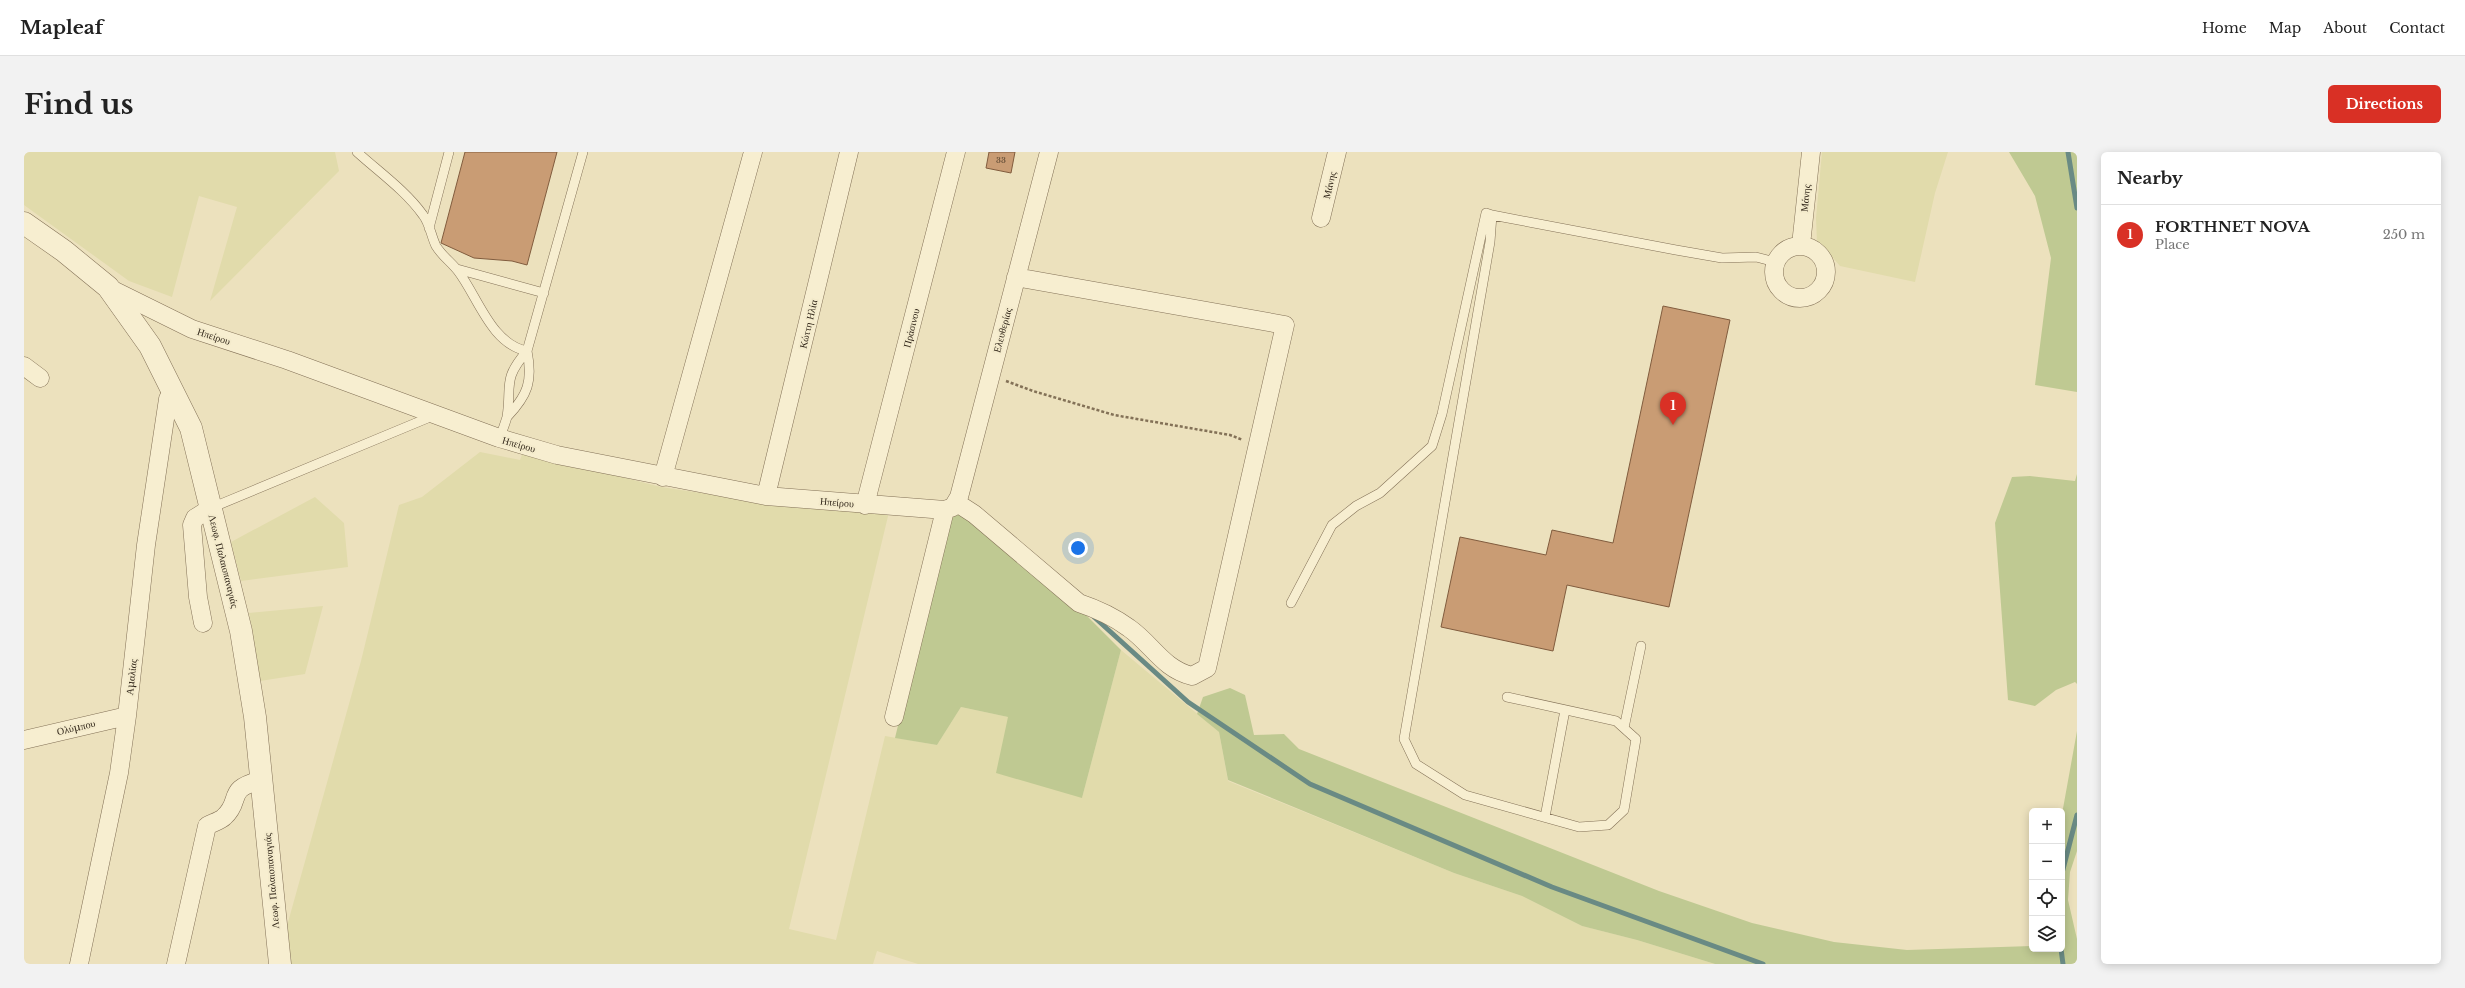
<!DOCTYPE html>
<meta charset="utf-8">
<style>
body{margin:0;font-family:"Libre Baskerville",serif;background:#f2f2f2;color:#222}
.controls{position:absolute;right:12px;bottom:12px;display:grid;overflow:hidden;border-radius:6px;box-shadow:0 2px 10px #0003}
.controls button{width:36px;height:36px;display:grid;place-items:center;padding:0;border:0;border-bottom:1px solid #e0e0e0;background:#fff;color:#222;font:20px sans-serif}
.you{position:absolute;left:1054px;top:396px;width:14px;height:14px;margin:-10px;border:3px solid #fff;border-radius:50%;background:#1a73e8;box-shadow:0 0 0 6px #1a73e833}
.badge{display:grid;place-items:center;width:26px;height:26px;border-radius:50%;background:#d93025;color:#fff;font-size:13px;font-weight:700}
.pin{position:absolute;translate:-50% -33px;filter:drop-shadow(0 1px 2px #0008)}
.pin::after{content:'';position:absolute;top:21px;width:14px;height:12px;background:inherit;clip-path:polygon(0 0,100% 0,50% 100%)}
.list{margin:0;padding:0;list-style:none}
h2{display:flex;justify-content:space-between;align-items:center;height:52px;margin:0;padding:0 16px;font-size:17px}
h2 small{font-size:13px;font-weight:400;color:#767676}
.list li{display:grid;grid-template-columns:26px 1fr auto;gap:12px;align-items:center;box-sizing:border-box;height:60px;padding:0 16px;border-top:1px solid #e0e0e0}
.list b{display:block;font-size:15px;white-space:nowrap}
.list p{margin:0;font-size:13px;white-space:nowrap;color:#767676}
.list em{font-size:13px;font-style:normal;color:#767676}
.icon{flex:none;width:22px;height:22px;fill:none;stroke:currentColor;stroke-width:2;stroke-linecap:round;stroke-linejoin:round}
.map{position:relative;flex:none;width:2053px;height:812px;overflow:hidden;border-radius:6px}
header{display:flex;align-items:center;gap:24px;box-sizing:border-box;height:56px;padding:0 20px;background:#fff;border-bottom:1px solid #e0e0e0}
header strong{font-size:19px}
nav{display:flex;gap:22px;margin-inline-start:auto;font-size:14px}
.intro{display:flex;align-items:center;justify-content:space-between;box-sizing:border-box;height:96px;padding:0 24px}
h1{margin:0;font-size:28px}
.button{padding:10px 18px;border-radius:6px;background:#d93025;color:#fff;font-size:14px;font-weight:700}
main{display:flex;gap:24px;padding:0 24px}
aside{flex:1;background:#fff;border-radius:6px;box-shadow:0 2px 10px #0003}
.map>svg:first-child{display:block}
.farmland{fill:#e1dbab}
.green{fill:#bfc992}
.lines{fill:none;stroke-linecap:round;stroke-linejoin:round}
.stream{stroke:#698a84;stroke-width:5}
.building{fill:#c99c74;stroke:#815c3e}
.service-casing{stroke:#837157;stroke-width:10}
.minor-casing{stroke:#837157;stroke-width:19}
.tertiary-casing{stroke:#837157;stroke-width:23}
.path{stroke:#837157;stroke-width:2.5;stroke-dasharray:3 2;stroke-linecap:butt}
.service{stroke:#f7eed0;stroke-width:9}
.minor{stroke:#f7eed0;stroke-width:18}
.tertiary{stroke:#f7eed0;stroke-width:22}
.labels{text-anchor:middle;stroke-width:4;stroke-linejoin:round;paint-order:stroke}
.number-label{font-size:8px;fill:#584531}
.street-label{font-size:10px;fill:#33281b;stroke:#f4ebcc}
</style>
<header>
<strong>Mapleaf</strong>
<nav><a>Home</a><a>Map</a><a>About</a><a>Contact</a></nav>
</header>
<div class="intro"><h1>Find us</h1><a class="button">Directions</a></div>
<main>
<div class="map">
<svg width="2053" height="812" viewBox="0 0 2053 812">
<rect width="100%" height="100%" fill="#ece1bd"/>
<path class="farmland" d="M 2,0 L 311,0 L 315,19 L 186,149 L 213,55 L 175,44 L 148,145 L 105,129 L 0,53 L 0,4 Z
M 1798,0 L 1924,0 L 1911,41 L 1891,130 L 1816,114 L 1803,99 L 1793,91 L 1792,66 Z
M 456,300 L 496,308 L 499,300 L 637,335 L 723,348 L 865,360 L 765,777 L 812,788 L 861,584 L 913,593 L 937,555 L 984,565 L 1058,646 L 1097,498 L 1195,580 L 1204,629 L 1430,721 L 1498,744 L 1558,774 L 1613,788 L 1691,812 L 894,812 L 853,799 L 849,812 L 266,812 L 261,781 L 337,509 L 375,353 L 398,345 Z
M 291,345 L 320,371 L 324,415 L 217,429 L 207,390 Z
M 299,454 L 281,522 L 236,529 L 225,461 Z"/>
<path class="green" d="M 1985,0 L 2053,0 L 2053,240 L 2011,233 L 2027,106 L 2011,44 Z
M 2053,322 L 2053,532 L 2051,530 L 2032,538 L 2011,554 L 1984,548 L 1971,371 L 1988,325 L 2006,324 L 2051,329 Z
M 943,359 L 1054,455 L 1097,498 L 1058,646 L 972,621 L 984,565 L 937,555 L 913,593 L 871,586 L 924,364 Z
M 1206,536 L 1221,543 L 1230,583 L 1260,582 L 1275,597 L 1635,739 L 1728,771 L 1810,790 L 1883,798 L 2008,794 L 2008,797 L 2038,797 L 2038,662 L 2053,579 L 2053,699 L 2046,720 L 2044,748 L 2053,787 L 2053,812 L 1691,812 L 1613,788 L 1558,774 L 1498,744 L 1430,721 L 1204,628 L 1195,580 L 1173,562 L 1179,545 Z"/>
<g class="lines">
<path class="stream" d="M 2044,0 L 2053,56
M 1069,464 L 1164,550 L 1286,632 L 1528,735 L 1739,812
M 2038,721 L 2053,663
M 2037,797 L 2039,812"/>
</g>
<path class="building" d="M 441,0 L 533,0 L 503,113 L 488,109 L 450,106 L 417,91 Z
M 965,0 L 991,0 L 987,21 L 962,16 Z
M 1639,154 L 1706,168 L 1645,455 L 1543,433 L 1529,499 L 1417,475 L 1436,385 L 1522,403 L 1528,378 L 1589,391 Z"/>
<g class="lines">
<g class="service-casing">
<path id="service" d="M 333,0 C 355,20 382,39 399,63 C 406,72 407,84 412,94 C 418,104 427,110 434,119 C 454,145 467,192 503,199
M 405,76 L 425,0
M 433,117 L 520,141
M 483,265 C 504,243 509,229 503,199
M 475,286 C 478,280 481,272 483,265 C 488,233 478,228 503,199 L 559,0
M 187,356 L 411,263
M 1267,451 L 1308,373 L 1332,354 L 1356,341 L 1408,294 L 1418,262 L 1462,61 L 1468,63
M 1483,545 L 1592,569 L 1612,587 L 1600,658 L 1584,673 L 1555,675 L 1441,643 L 1392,612 L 1380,587 L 1466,90 L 1468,63 L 1652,98 L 1698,106 L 1732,105 L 1751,110
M 1600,576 L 1617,494
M 1521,665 L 1541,558"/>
</g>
<g class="minor-casing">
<path id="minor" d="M 1297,66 L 1313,0
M 1777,93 L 1787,0
M1750 120a26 26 0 1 1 52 0a26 26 0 1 1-52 0Z
M 85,136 L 168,177 L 263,208 L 475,286 L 533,303 L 742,344 L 921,358 L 929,355 L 935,345 L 1025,0
M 0,214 L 16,226
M 639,325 L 729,0
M 742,344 L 825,0
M 933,351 L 950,362 L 1055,451 C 1073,457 1090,465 1105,476 C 1128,492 1139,517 1168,524 L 1183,516 L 1261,173 L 992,125
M 841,353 L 932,0
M 179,471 L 174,445 L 168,373 L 171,366 L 187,356
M 870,565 L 921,358
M 0,588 L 103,564
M 55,812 L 95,621 L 103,564 L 122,393 L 144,247 L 149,237
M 152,812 L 183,674 C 188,671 196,669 200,665 C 219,648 200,637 238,628"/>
</g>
<g class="tertiary-casing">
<path id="tertiary" d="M 0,71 L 40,99 L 84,135 L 126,194 L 167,276 L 217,479 L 231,565 L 256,812"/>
</g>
<path class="path" d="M 982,229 L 1009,239 L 1090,263 L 1206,283 L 1219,288"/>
<use href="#service" class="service"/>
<use href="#minor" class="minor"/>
<use href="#tertiary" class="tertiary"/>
</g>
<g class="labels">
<g class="number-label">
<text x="977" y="11">33</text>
</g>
<g class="street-label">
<text transform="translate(1305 33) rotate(-77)" y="4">Μάνης</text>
<text transform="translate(1781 46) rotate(-84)" y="4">Μάνης</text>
<text transform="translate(784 172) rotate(-77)" y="4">Κώττη Ηλία</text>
<text transform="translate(887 176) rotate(-76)" y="4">Πράσινου</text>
<text transform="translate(978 178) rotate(-75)" y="4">Ελευθερίας</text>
<text transform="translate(190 184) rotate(18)" y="4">Ηπείρου</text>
<text transform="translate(495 292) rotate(16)" y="4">Ηπείρου</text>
<text transform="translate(813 350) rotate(5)" y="4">Ηπείρου</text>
<text transform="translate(200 409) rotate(76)" y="4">Λεωφ. Παλαιοπαναγιάς</text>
<text transform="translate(107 525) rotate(-84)" y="4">Αμαλίας</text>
<text transform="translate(52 575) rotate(-13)" y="4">Ολύμπου</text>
<text transform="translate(247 729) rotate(-95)" y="4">Λεωφ. Παλαιοπαναγιάς</text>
</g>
</g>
</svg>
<div class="controls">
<button>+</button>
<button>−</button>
<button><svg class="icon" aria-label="locate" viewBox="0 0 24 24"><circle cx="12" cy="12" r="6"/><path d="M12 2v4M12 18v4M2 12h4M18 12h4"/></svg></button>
<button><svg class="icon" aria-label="layers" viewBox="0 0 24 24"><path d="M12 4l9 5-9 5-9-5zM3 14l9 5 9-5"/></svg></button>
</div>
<div class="you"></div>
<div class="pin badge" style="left:1649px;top:273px">1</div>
</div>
<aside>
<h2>Nearby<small></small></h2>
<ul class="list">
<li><span class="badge">1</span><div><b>FORTHNET NOVA</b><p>Place</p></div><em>250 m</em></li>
</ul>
</aside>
</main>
